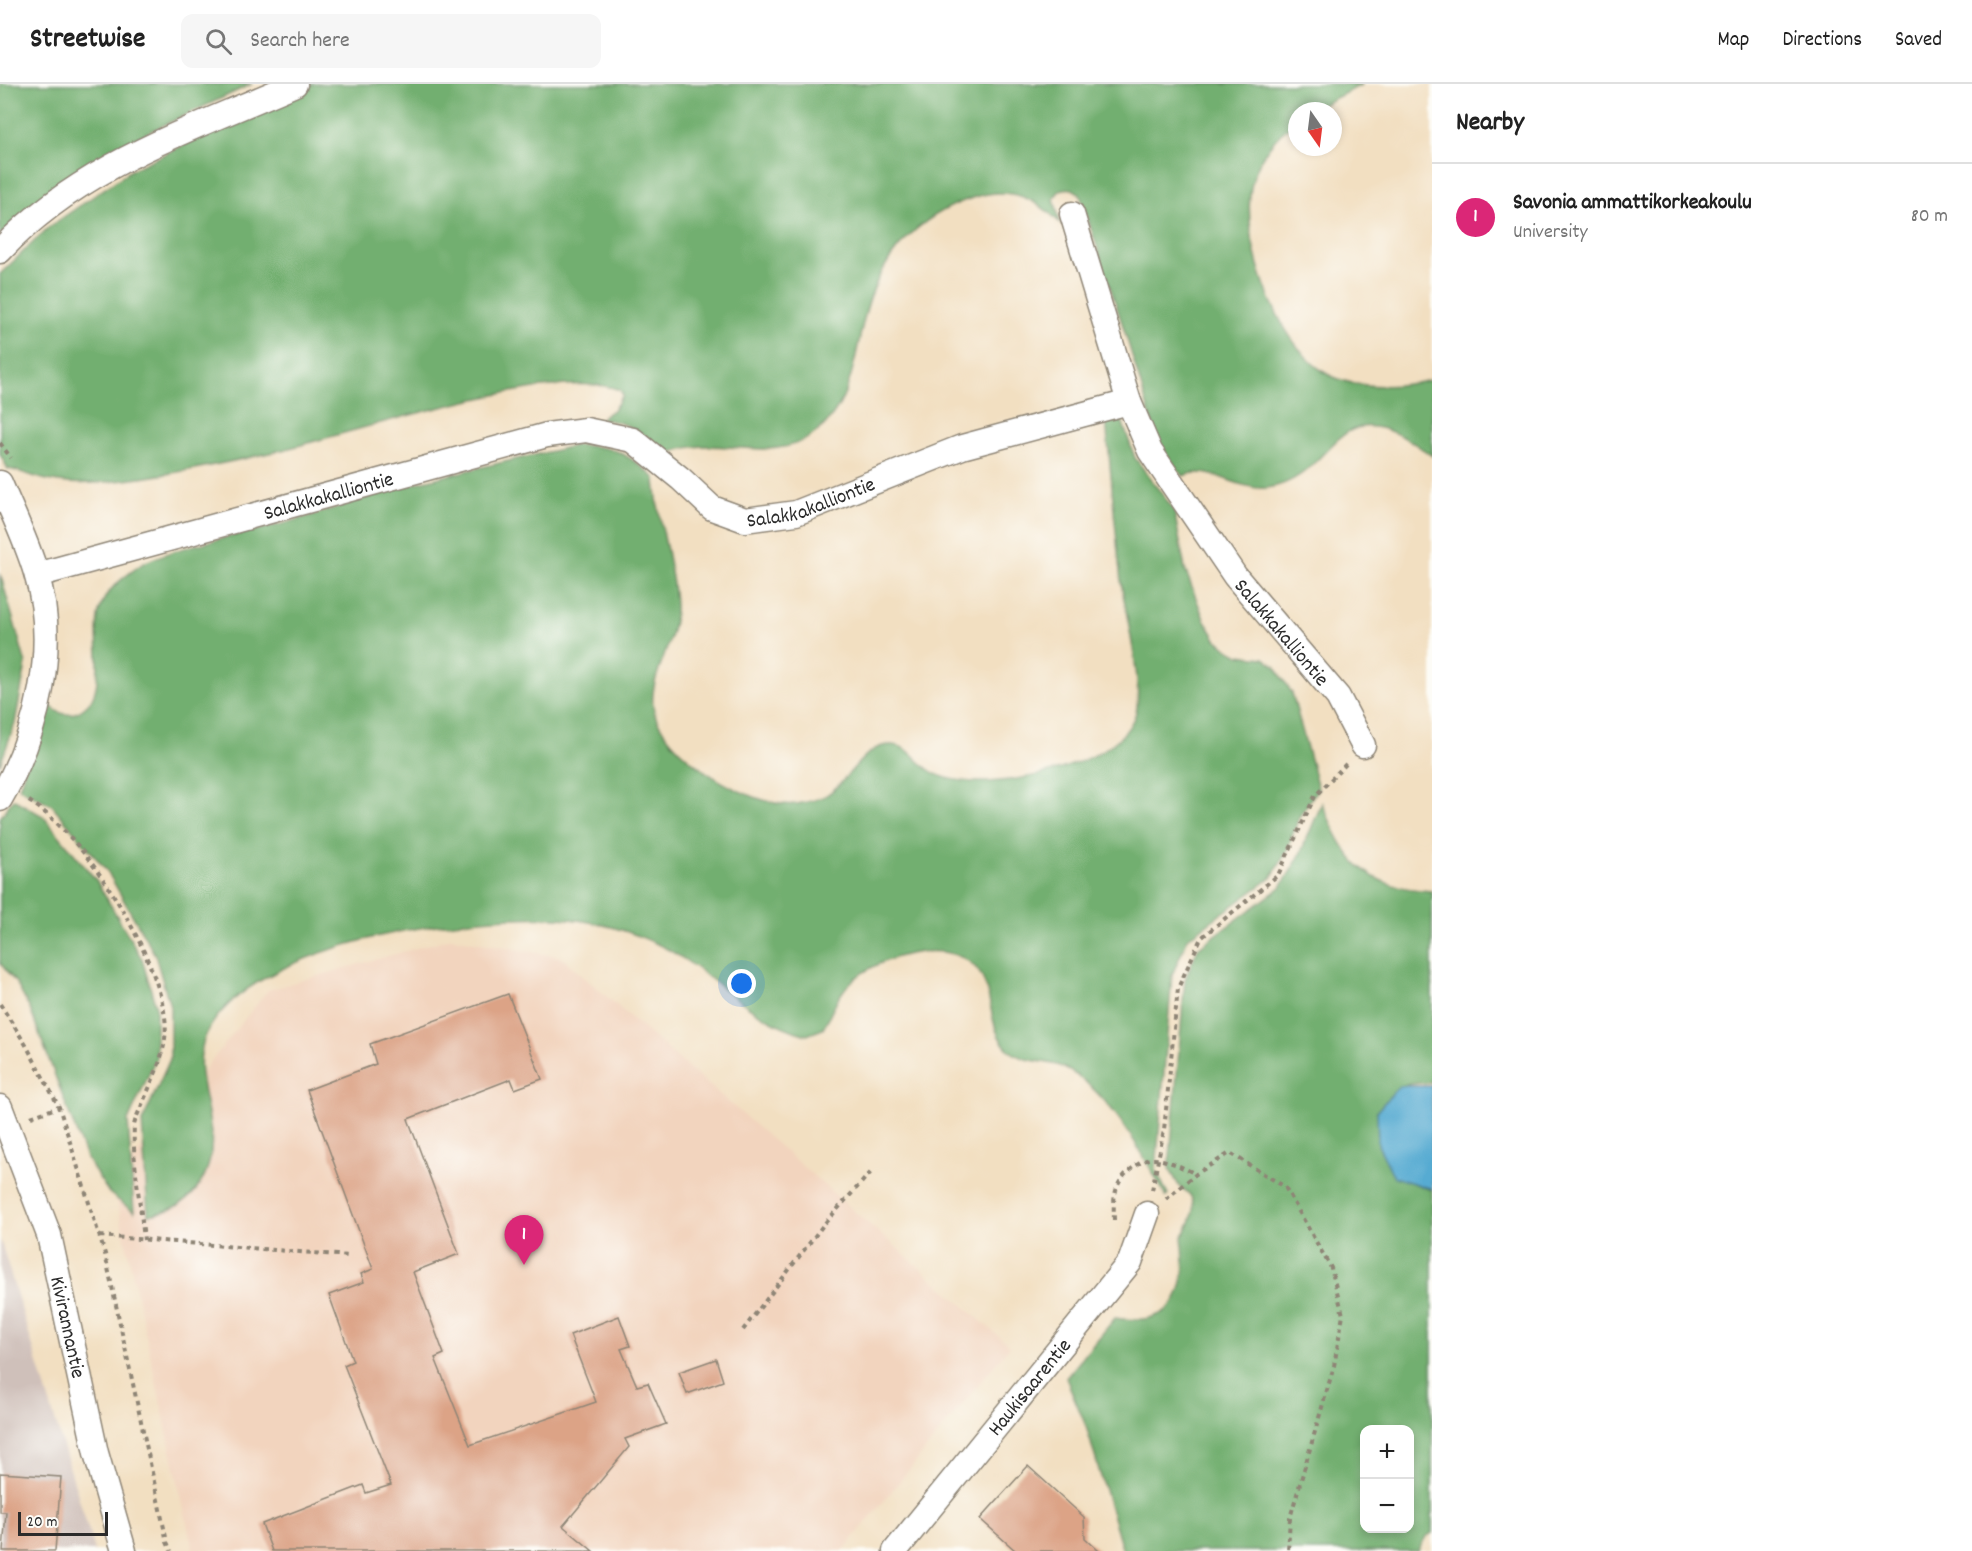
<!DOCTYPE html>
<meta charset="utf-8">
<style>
body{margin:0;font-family:Dekko,sans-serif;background:#f6f6f6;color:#222}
.controls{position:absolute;right:18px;bottom:18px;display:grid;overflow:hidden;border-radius:12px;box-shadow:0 3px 9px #0003}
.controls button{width:54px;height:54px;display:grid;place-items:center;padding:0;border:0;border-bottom:2px solid #e0e0e0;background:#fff;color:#222;font:30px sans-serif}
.compass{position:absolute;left:1288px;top:18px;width:54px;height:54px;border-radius:50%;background:#fff;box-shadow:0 3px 9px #0003;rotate:166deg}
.scale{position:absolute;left:18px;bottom:15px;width:90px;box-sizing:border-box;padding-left:6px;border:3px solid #2b2b2b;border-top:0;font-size:16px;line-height:21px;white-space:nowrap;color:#2b2b2b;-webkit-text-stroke:4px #fdfcf7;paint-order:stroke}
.you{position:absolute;left:742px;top:900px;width:21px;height:21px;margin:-15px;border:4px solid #fff;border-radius:50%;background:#1a73e8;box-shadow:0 0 0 9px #1a73e833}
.badge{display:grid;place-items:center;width:39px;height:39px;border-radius:50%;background:#db2777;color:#fff;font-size:20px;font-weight:700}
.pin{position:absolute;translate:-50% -50px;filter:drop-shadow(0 2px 3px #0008)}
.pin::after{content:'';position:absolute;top:32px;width:21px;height:18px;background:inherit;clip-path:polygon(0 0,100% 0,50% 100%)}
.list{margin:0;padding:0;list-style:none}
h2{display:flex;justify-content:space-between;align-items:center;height:78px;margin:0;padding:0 24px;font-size:26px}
h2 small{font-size:20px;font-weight:400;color:#767676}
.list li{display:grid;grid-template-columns:39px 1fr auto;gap:18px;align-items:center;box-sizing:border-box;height:108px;padding:0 24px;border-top:2px solid #e0e0e0}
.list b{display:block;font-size:22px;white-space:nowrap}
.list p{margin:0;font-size:20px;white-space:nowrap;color:#767676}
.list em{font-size:20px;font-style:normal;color:#767676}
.icon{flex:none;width:33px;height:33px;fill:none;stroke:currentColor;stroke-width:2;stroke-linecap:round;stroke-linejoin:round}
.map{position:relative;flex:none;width:1432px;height:1467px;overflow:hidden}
header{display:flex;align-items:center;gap:36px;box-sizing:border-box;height:84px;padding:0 30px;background:#fff;border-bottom:2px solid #e0e0e0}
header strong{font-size:28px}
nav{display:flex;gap:33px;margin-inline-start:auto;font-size:21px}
.search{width:420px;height:54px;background:#f6f6f6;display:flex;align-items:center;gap:15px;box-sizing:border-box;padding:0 21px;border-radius:12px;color:#767676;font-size:22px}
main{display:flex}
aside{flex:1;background:#fff}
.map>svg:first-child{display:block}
.built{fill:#f2d4be}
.industrial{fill:#cfc0ba}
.forest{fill:#72af6f;stroke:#4e6d4d;stroke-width:1.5;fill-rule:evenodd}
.water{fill:#56abd2;stroke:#406b7e;stroke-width:1.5}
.building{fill:#dca386}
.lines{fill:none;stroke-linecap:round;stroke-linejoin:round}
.street-casing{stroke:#8e8576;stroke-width:27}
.path{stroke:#8e8576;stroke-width:4;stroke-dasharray:4.5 4.5;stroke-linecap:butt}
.street{stroke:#fff;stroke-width:24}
.labels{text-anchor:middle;stroke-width:5;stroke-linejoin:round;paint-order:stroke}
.street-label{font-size:21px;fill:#2b2b2b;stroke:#fdfcf7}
</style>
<header>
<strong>Streetwise</strong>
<div class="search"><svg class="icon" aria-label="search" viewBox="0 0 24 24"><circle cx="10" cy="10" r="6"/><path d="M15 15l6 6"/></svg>Search here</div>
<nav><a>Map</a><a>Directions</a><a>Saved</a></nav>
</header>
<main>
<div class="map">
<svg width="1432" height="1467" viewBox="0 0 1432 1467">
<rect width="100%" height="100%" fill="#fdfcf7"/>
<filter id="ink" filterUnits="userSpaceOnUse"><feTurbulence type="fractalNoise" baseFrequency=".0167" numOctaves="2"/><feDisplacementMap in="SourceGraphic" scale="12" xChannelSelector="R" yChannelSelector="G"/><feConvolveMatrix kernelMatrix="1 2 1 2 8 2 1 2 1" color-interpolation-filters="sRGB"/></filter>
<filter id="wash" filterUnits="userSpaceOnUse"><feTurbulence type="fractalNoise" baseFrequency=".008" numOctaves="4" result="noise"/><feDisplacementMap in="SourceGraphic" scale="24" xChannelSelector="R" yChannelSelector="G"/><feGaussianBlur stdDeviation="1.35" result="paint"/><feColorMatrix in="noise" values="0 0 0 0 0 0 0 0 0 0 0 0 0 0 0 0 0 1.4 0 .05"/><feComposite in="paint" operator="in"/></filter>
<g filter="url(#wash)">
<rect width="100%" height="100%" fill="#f2dfc1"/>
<path class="built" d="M 452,854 L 561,873 L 1010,1262 L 843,1467 L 193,1467 L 113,1100 L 268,906 Z"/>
<path class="industrial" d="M 0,1155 L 95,1467 L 0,1467 Z"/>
<path class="forest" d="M 0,0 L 252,0 L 121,61 L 52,106 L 0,151 Z
M 313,0 L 1363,0 L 1310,27 L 1297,27 L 1297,37 C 1276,51 1258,73 1252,99 C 1239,153 1276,258 1324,288 C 1355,307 1398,303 1432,296 L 1432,372 C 1329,294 1340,394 1267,404 C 1239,407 1208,380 1183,392 L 1159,361 L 1123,242 L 1080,111 C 1074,104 1069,103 1060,106 L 1054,114 L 1060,139 C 1036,114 1010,102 975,113 C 916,132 878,175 864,235 C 854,276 851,323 814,350 C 770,383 715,348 668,370 C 648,352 628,337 600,335 L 614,325 L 623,311 L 620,306 C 554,281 356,348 282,366 C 227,379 172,391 116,397 C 93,400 65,401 43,395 C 31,392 21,387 8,385 L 0,370 L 0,190 L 49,143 L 133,85 Z
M 1120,331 L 1135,374 L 1174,426 L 1185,485 L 1204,535 L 1216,555 L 1228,565 L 1239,571 L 1264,574 L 1275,582 L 1292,609 L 1318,704 L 1299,733 L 1286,769 L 1271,794 L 1188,854 L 1172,891 L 1156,1086 L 1168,1111 L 1166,1113 C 1143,1070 1108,1004 1062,983 C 1044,975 1026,980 1010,967 C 988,948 994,915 981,891 C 957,849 878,871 850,899 C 836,913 832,929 823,945 L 807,951 C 760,939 727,905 688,878 C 658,857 620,843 584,837 C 492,822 249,856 206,951 C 185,998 232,1049 200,1100 C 189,1119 169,1128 148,1131 L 142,1038 L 170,975 L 170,922 L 155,871 L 107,787 L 52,721 L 19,704 L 47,619 C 56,627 63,633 75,629 C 113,616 90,552 100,525 C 106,505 123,494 139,482 C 163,465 246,450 278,441 C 325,429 371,411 417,399 C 470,385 524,374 577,361 C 617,363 625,368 655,394 C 657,437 673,477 675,520 C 677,558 649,591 653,622 C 659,669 752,726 797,720 C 807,718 819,716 828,710 C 849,697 864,659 892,661 C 909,662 915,676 928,685 C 940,695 960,697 975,698 C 1021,699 1114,680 1134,634 C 1146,608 1125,529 1121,497 C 1115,444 1111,390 1106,336 Z
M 0,489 L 26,580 L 15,639 L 0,681 Z
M 13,715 L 43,732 L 96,796 L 142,875 L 156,923 L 156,974 L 128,1037 L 134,1128 L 109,1109 L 86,1074 L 30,925 L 16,899 L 0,879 L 0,734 Z
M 1322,719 C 1347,778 1364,803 1432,807 L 1432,999 C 1397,998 1400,1002 1377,1027 L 1394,1092 L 1432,1106 L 1432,1449 L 1426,1453 L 1418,1467 L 1123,1467 L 1086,1342 L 1066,1294 L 1115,1234 C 1177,1244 1189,1206 1182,1153 C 1192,1139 1202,1112 1180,1104 L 1169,1084 L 1185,895 L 1198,864 L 1281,803 L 1298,775 ZM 1364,1346 L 1410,1346 L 1410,1444 L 1364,1444 Z"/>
<path class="water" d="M 1399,1002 L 1432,1002 L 1432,1105 L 1394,1093 L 1378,1061 L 1377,1027 Z"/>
<g id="blocks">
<path class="building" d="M 508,910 L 542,995 L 515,1005 L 511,995 L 408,1035 L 459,1170 L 413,1188 L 444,1270 L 435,1274 L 470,1361 L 596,1318 L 570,1251 L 619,1232 L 630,1262 L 621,1265 L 637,1302 L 648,1299 L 666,1340 L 625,1355 L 629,1363 L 563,1442 L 593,1467 L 272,1467 L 262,1440 L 363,1401 L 366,1409 L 391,1401 L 344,1281 L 353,1277 L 329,1211 L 364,1198 L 361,1190 L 373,1185 L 307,1006 L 376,980 L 370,960 Z
M 716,1275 L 723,1297 L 687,1310 L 679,1288 Z
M 1028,1382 L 1084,1433 L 1085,1454 L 1099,1467 L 1016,1467 L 980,1435 Z
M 0,1389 L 61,1393 L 55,1467 L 3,1467 L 6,1428 L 0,1428 Z"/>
</g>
</g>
<g filter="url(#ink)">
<use href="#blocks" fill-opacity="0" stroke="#8e8576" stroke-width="1.5"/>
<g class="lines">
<g class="street-casing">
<g id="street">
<path id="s1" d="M 1072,130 L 1129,318 L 1150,367 L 1235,492 L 1338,613 L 1363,661"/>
<path d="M 0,167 C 78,82 193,45 295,0"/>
<path d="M 0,399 C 12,428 27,458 36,489 C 59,563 38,650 0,715"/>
<path id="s2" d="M 37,491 L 547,351 L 586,346 L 633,356 L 681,395 L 712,424 L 745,436 L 796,429 L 962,363 L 1129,318"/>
<path id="s3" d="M 0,1023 L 49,1151 L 96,1369 L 124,1467"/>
<path id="s4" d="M 895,1467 L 1130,1178 L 1147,1130"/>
</g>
</g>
<path class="path" d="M 0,359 L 11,374
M 29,717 C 86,752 155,866 165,933 C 169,963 155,990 144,1016 C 141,1024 135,1034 134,1042 C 132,1076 141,1122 144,1156
M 0,920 L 26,961 L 59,1023 L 105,1170 L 167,1458 L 171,1467
M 31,1033 L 59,1023
M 1152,1106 L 1164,1046 L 1178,904 L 1201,854 L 1278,791 L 1315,712 L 1346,680
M 1166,1115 L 1196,1090 L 1230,1069 L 1285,1103 L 1331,1184 L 1343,1231 L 1334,1282 L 1290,1434 L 1288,1467
M 1114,1136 C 1113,1113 1114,1097 1134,1083 C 1138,1080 1146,1075 1151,1075 C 1166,1074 1183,1084 1196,1090
M 100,1152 L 350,1172
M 743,1246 L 824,1140 L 872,1087"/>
<use href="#street" class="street"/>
</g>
</g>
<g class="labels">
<g class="street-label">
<text dy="7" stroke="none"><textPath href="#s2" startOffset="302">Salakkakalliontie</textPath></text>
<text dy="7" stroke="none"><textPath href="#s2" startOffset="824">Salakkakalliontie</textPath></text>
<text dy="7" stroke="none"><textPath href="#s1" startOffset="474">Salakkakalliontie</textPath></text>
<text dy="7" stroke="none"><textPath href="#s3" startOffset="231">Kivirannantie</textPath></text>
<text dy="7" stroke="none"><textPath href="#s4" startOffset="212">Haukisaarentie</textPath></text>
</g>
</g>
</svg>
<div class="controls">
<button>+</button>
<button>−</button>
</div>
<svg class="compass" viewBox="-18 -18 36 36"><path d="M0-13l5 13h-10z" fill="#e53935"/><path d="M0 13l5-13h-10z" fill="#767676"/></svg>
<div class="scale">20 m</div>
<div class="you"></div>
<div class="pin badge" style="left:524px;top:1181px">1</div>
</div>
<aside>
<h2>Nearby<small></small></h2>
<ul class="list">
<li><span class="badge">1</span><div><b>Savonia ammattikorkeakoulu</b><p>University</p></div><em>80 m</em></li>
</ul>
</aside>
</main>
